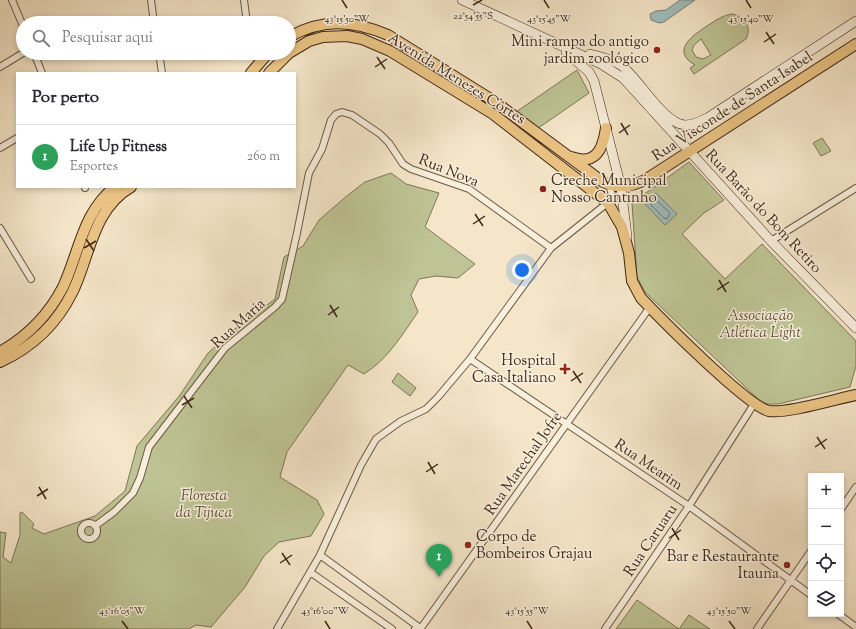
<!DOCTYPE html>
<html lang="pt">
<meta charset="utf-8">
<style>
body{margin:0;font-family:"Sorts Mill Goudy",serif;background:#f7f7f7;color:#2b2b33}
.controls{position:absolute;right:12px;bottom:12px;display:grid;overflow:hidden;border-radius:0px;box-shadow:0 2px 6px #0003}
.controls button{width:36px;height:36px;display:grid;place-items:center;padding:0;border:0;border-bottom:1px solid #e1e1e2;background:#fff;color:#2b2b33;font:20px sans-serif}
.you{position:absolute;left:522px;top:270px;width:14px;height:14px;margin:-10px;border:3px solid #fff;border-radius:50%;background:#1a73e8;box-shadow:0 0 0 6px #1a73e833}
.badge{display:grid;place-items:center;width:26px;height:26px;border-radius:50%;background:#0f766e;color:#fff;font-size:13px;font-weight:700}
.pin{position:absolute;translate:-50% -33px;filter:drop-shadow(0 1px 2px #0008)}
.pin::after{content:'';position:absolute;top:21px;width:14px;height:12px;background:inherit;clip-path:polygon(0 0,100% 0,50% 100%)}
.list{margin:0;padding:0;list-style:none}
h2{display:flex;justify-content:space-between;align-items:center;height:52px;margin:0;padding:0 16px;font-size:17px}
h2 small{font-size:13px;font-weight:400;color:#7c7c81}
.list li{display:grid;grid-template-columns:26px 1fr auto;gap:12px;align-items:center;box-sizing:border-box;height:64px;padding:0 16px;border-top:1px solid #e1e1e2}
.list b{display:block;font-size:15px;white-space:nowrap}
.list p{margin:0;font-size:13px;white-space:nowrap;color:#7c7c81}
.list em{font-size:13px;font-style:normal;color:#7c7c81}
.icon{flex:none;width:22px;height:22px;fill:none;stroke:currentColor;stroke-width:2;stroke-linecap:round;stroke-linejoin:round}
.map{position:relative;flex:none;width:856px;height:629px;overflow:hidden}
.search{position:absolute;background:#fff;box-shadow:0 2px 6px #0003;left:16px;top:16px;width:280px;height:44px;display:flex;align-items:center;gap:10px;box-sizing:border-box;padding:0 14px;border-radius:22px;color:#7c7c81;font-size:15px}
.panel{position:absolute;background:#fff;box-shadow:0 2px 6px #0003;left:16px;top:72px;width:280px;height:116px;border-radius:0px}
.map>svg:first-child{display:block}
.green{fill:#bec495;stroke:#7f7657;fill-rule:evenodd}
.water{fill:#9fbebe;stroke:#79827c}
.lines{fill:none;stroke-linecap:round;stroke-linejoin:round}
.shore{stroke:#70736c;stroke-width:1}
.street-casing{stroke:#6d5845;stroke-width:8}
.secondary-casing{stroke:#402819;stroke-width:10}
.primary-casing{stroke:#402819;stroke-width:12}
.street{stroke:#f8efdc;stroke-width:6}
.secondary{stroke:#f8efdc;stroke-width:9}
.primary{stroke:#eac384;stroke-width:10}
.ticks{fill:none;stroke:#402819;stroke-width:1.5}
.poi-dot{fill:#8f2418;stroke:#f8efdc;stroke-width:1.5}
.labels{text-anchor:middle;stroke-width:3;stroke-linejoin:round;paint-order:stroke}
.poi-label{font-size:15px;fill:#402819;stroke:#f8efdc;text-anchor:end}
.street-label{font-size:15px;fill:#402819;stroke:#f8efdc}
.park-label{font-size:15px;font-style:italic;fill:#604f38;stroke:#f8efdc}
.ticks-label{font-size:10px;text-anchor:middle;fill:#402819;stroke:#f8efdc;stroke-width:3;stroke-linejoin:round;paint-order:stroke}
</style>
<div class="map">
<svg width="856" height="629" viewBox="0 0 856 629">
<rect width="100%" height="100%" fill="#f5e6c9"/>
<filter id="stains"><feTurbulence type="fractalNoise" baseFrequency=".005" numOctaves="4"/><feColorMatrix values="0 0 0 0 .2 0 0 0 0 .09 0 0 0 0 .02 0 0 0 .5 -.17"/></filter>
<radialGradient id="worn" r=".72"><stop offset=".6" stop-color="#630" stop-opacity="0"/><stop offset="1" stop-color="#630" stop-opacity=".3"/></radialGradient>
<path class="green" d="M 732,14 C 745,16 752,27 746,39 L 694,74 L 690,68 L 695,65 C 670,51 693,35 707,26 C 715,21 723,15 732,14 ZM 701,39 L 711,55 L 703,59 L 696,57 L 692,50 L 694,45 Z
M 577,70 L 589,93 L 537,129 L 516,112 Z
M 822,138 L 831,151 L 821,156 L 813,143 Z
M 689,162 L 724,200 L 704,213 L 682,234 L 725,279 L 762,244 L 856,341 L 856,366 L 850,387 L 778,404 L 767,404 L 759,400 L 645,292 L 637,277 L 632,203 Z
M 391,173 L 406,184 L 439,193 L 425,227 L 475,264 L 458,278 L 436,276 L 419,279 L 411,295 L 418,312 C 402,335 388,359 364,374 L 348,365 L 287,452 L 280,477 L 317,500 L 324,514 L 311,536 L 279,542 L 264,556 L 245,587 L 211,627 L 196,625 L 189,629 L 0,629 L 0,532 L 6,533 L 3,557 L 11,563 L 20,535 L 20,513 L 22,512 L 34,524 L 32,528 L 44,534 L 95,516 L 125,491 L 137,446 L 180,395 L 208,353 L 235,329 L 275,299 L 284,257 L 303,246 L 319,220 L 348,195 L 365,182 Z
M 398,373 L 416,388 L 410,396 L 392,382 Z
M 637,600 L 679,629 L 689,615 L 710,629 L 616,629 Z"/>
<path class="water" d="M 680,0 L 695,0 L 664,22 L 659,23 L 651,20 L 650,14 L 656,11 L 666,10 Z
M 656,193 L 677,214 L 665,225 L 645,204 Z"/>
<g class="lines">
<path class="shore" d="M 655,199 L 670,213 L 667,219 L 664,218 L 651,205 Z"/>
<g class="street-casing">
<path id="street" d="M 12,0 L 23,26
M 151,0 L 154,23
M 244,0 L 247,23
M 34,53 L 42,73
M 159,53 L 162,73
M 0,67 L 23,53
M 0,148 L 17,138
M 85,187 L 85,188
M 0,228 L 31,279
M 771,241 L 856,188
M 470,359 L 689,506 L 811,595
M 841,509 L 856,487
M81 531a8 8 0 1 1 16 0a8 8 0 1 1-16 0Z
M 95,526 L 114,512 L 133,493 L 140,478 L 149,447 L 225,348 L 275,307 L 282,299 L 297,233 L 309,173 L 322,149 L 331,120 L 336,114 L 342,112 L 352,115 L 380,134 L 389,143 L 403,164 L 411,169 L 469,189 L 551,248
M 320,555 L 420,628
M 310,572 L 392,629
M 838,614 L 856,627
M 277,629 L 320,555 L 361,465 L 376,439 L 401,421 L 426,409 L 438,397 L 470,359 L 551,248 L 610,201 L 612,195 L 609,185
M 415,629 L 421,628 L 650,307
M 605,629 L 689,506 L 754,404
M 757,629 L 811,551"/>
</g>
<g class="secondary-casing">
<path id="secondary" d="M 462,0 L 601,64 L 623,78 L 771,241 L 856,328
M 566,52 L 589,72 L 594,81 L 621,187 L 627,236
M 590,54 C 601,57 613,59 622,66 C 639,79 664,124 685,125 C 694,125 701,121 709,117 L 856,21"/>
</g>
<g class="primary-casing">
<path id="primary" d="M 289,37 C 323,18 353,20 388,35 L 494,101 L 603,182 C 617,189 631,187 645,180 L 856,44
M 289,53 L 309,41 L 323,37 L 347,36 L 362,39 L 390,51 L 493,114 L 608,203 L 622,227 L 629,253 L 632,281 L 641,298 C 659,317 748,407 769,411 C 786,414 836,399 856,395
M 251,73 L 268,53
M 269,73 L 289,53
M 571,157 C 596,166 603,149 606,128
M 0,352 C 28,336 48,316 63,287 C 79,253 83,211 115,187
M 0,362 C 33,347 57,324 73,291 C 90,255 93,209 131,187"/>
</g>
<use href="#street" class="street"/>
<use href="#secondary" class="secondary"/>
<use href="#primary" class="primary"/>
</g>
<path class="ticks" d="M 342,0 L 347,8M 544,0 L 549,8M 746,0 L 751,8M 473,5 L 482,0M 766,32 L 774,44M 764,42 L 776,34M 377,57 L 385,69M 375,67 L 387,59M 621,123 L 628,135M 619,133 L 630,125M 475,214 L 483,226M 473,224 L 485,216M 86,239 L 94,251M 84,248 L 96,241M 719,280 L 726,292M 717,290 L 729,282M 330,305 L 337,317M 328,315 L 339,307M 573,371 L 581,383M 571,381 L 583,373M 184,396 L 192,408M 182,405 L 194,398M 817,437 L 825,449M 815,447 L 827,439M 428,462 L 435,474M 426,472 L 438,464M 39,487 L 46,499M 37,496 L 48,489M 672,528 L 679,540M 669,538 L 681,530M 282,553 L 290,565M 280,563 L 292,555M 122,621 L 128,629M 325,621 L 330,629M 527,621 L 532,629M 729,621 L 735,629"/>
<g class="poi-dot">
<circle cx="657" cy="50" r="4"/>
<circle cx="543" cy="189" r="4"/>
<path d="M563 363h4v4h4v4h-4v4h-4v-4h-4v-4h4z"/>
<circle cx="468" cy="545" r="4"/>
<circle cx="787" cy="565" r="4"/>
</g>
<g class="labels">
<g class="poi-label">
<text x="649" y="46">Mini rampa do antigo<tspan x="649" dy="17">jardim zoológico</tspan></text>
<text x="551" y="185" text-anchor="start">Creche Municipal<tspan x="551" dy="17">Nosso Cantinho</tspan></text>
<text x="556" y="365">Hospital<tspan x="556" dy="17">Casa Italiano</tspan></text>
<text x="476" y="541" text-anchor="start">Corpo de<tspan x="476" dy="17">Bombeiros Grajau</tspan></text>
<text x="779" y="561">Bar e Restaurante<tspan x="779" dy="17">Itauna</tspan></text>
</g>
<g class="street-label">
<text transform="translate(457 78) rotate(32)" y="5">Avenida Menezes Côrtes</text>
<text transform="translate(732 106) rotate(-33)" y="5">Rua Visconde de Santa Isabel</text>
<text transform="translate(449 170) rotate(22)" y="5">Rua Nova</text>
<text transform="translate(764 211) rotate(47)" y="5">Rua Barão do Bom Retiro</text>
<text transform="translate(238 323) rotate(-42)" y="5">Rua Maria</text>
<text transform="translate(523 463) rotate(-55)" y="5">Rua Marechal Jofre</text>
<text transform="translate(649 464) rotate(34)" y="5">Rua Mearim</text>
<text transform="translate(650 540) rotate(-56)" y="5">Rua Caruaru</text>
</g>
<g class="park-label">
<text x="760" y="320">Associação<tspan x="760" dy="17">Atlética Light</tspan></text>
<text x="204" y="500">Floresta<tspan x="204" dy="17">da Tijuca</tspan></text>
</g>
</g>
<g class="ticks-label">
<text x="473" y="19">22°54'55"S</text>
<text x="347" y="22">43°15'50"W</text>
<text x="549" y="22">43°15'45"W</text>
<text x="751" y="22">43°15'40"W</text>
<text x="122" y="614">43°16'05"W</text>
<text x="325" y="614">43°16'00"W</text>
<text x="527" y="614">43°15'55"W</text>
<text x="729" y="614">43°15'50"W</text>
</g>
<rect width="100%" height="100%" filter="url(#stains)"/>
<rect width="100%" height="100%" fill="url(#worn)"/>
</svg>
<div class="controls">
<button>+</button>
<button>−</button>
<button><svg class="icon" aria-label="locate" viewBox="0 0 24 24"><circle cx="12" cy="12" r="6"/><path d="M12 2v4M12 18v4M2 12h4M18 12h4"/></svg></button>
<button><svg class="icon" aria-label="layers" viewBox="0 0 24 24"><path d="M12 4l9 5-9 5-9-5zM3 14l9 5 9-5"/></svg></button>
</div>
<div class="you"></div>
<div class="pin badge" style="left:439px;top:577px;background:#2e9e5b">1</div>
<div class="search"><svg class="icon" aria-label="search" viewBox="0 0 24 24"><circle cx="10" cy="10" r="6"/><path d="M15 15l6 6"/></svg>Pesquisar aqui</div>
<section class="panel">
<h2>Por perto<small></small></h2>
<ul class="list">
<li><span class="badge" style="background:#2e9e5b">1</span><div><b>Life Up Fitness</b><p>Esportes</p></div><em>260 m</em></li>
</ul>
</section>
</div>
